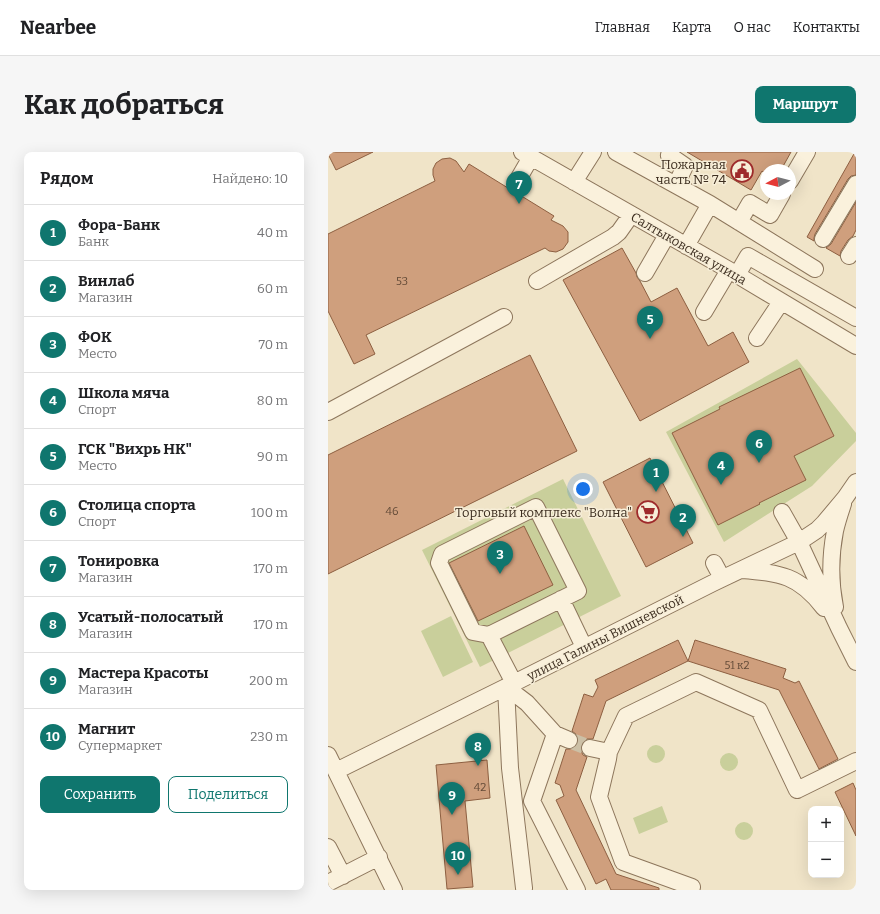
<!DOCTYPE html>
<html lang="ru">
<meta charset="utf-8">
<style>
body{margin:0;font-family:Bitter,serif;background:#f6f6f6;color:#202124}
.controls{position:absolute;right:12px;bottom:12px;display:grid;overflow:hidden;border-radius:8px;box-shadow:0 4px 16px #0002}
.controls button{width:36px;height:36px;display:grid;place-items:center;padding:0;border:0;border-bottom:1px solid #e0e0e0;background:#fff;color:#202124;font:20px sans-serif}
.compass{position:absolute;left:432px;top:12px;width:36px;height:36px;border-radius:50%;background:#fff;box-shadow:0 4px 16px #0002;rotate:263deg}
.you{position:absolute;left:255px;top:337px;width:14px;height:14px;margin:-10px;border:3px solid #fff;border-radius:50%;background:#1a73e8;box-shadow:0 0 0 6px #1a73e833}
.badge{display:grid;place-items:center;width:26px;height:26px;border-radius:50%;background:#0f766e;color:#fff;font-size:13px;font-weight:700}
.pin{position:absolute;translate:-50% -33px;filter:drop-shadow(0 1px 2px #0008)}
.pin::after{content:'';position:absolute;top:21px;width:14px;height:12px;background:inherit;clip-path:polygon(0 0,100% 0,50% 100%)}
.list{margin:0;padding:0;list-style:none}
h2{display:flex;justify-content:space-between;align-items:center;height:52px;margin:0;padding:0 16px;font-size:17px}
h2 small{font-size:13px;font-weight:400;color:#757577}
.list li{display:grid;grid-template-columns:26px 1fr auto;gap:12px;align-items:center;box-sizing:border-box;height:56px;padding:0 16px;border-top:1px solid #e0e0e0}
.list b{display:block;font-size:15px;white-space:nowrap}
.list p{margin:0;font-size:13px;white-space:nowrap;color:#757577}
.list em{font-size:13px;font-style:normal;color:#757577}
.actions{display:flex;gap:8px;padding:12px 16px}
.actions a{flex:1;padding:9px 0;border:1px solid #0f766e;border-radius:8px;text-align:center;font-size:14px;color:#0f766e}
.actions .main{background:#0f766e;color:#fff}
.map{position:relative;flex:none;width:528px;height:738px;overflow:hidden;border-radius:8px}
header{display:flex;align-items:center;gap:24px;box-sizing:border-box;height:56px;padding:0 20px;background:#fff;border-bottom:1px solid #e0e0e0}
header strong{font-size:19px}
nav{display:flex;gap:22px;margin-inline-start:auto;font-size:14px}
.intro{display:flex;align-items:center;justify-content:space-between;box-sizing:border-box;height:96px;padding:0 24px}
h1{margin:0;font-size:28px}
.button{padding:10px 18px;border-radius:8px;background:#0f766e;color:#fff;font-size:14px;font-weight:700}
main{display:flex;gap:24px;padding:0 24px}
aside{flex:1;background:#fff;border-radius:8px;box-shadow:0 4px 16px #0002}
.map>svg:first-child{display:block}
.green{fill:#c9cf9b}
.building{fill:#cf9f7d;stroke:#8d5f41}
.lines{fill:none;stroke-linecap:round;stroke-linejoin:round}
.minor-tunnel{stroke:#ccc0a6;stroke-width:16;stroke-dasharray:16 8;stroke-linecap:butt}
.minor-casing{stroke:#8d765c;stroke-width:18}
.minor{stroke:#faf1dc;stroke-width:16}
.labels{text-anchor:middle;stroke-width:3;stroke-linejoin:round;paint-order:stroke}
.number-label{font-size:11px;fill:#624a37}
.poi-label{font-size:13px;fill:#3d2e20;stroke:#f7eed8;text-anchor:end}
.street-label{font-size:13px;fill:#3d2e20;stroke:#f7eed8}
</style>
<header>
<strong>Nearbee</strong>
<nav><a>Главная</a><a>Карта</a><a>О нас</a><a>Контакты</a></nav>
</header>
<div class="intro"><h1>Как добраться</h1><a class="button">Маршрут</a></div>
<main>
<aside>
<h2>Рядом<small>Найдено: 10</small></h2>
<ul class="list">
<li><span class="badge">1</span><div><b>Фора-Банк</b><p>Банк</p></div><em>40 m</em></li>
<li><span class="badge">2</span><div><b>Винлаб</b><p>Магазин</p></div><em>60 m</em></li>
<li><span class="badge">3</span><div><b>ФОК</b><p>Место</p></div><em>70 m</em></li>
<li><span class="badge">4</span><div><b>Школа мяча</b><p>Спорт</p></div><em>80 m</em></li>
<li><span class="badge">5</span><div><b>ГСК &quot;Вихрь НК&quot;</b><p>Место</p></div><em>90 m</em></li>
<li><span class="badge">6</span><div><b>Столица спорта</b><p>Спорт</p></div><em>100 m</em></li>
<li><span class="badge">7</span><div><b>Тонировка</b><p>Магазин</p></div><em>170 m</em></li>
<li><span class="badge">8</span><div><b>Усатый-полосатый</b><p>Магазин</p></div><em>170 m</em></li>
<li><span class="badge">9</span><div><b>Мастера Красоты</b><p>Магазин</p></div><em>200 m</em></li>
<li><span class="badge">10</span><div><b>Магнит</b><p>Супермаркет</p></div><em>230 m</em></li>
</ul>
<div class="actions"><a class="main">Сохранить</a><a>Поделиться</a></div>
</aside>
<div class="map">
<svg width="528" height="738" viewBox="0 0 528 738">
<rect width="100%" height="100%" fill="#f0e4c8"/>
<path class="green" d="M 469,207 L 528,281 L 528,289 L 484,334 L 396,390 L 338,280 Z
M 235,327 L 293,444 L 152,515 L 94,398 Z
M 123,464 L 145,510 L 115,525 L 93,479 Z
M319 602a9 9 0 1 1 18 0a9 9 0 1 1-18 0Z
M392 610a9 9 0 1 1 18 0a9 9 0 1 1-18 0Z
M 334,654 L 340,670 L 311,682 L 305,666 Z
M407 679a9 9 0 1 1 18 0a9 9 0 1 1-18 0Z"/>
<path class="building" d="M 0,0 L 45,0 L 8,18 L 0,2 Z
M 359,0 L 463,0 L 453,18 L 447,14 L 445,18 L 438,18 L 438,22 L 434,19 L 423,38 Z
M 527,0 L 528,0 L 528,23 L 523,24 L 520,27 L 487,82 L 486,86 L 486,89 L 479,85 Z
M 122,6 L 128,9 L 136,20 L 141,12 L 180,36 L 183,39 L 187,40 L 226,64 L 223,68 L 235,74 L 240,80 L 240,90 L 235,97 L 228,100 L 221,99 L 217,96 L 38,183 L 47,202 L 26,212 L 0,159 L 0,82 L 107,29 L 105,23 L 105,17 L 108,11 L 114,7 Z
M 528,50 L 528,78 L 525,84 L 520,88 L 513,99 L 512,104 L 498,96 L 503,92 Z
M 294,96 L 308,121 L 309,125 L 312,129 L 323,150 L 349,136 L 380,194 L 405,180 L 421,210 L 312,269 L 235,128 Z
M 202,203 L 249,299 L 0,422 L 0,303 Z
M 472,216 L 506,284 L 466,304 L 478,328 L 431,351 L 432,352 L 390,373 L 344,281 L 392,257 L 391,255 Z
M 322,306 L 365,391 L 318,415 L 275,330 Z
M 196,374 L 225,433 L 150,469 L 121,411 Z
M 350,488 L 360,509 L 367,488 L 458,517 L 455,526 L 467,531 L 471,529 L 510,607 L 491,617 L 451,538 L 360,509 L 278,549 L 265,587 L 259,587 L 255,589 L 253,594 L 253,599 L 255,603 L 259,605 L 248,638 L 288,722 L 331,736 L 331,738 L 283,738 L 278,727 L 268,732 L 228,648 L 236,644 L 232,633 L 227,631 L 238,597 L 242,597 L 246,596 L 250,591 L 250,586 L 249,583 L 244,579 L 256,542 L 265,545 L 270,535 L 267,528 Z
M 159,608 L 162,646 L 137,649 L 145,735 L 119,737 L 108,613 Z
M 525,631 L 528,638 L 528,684 L 507,640 Z"/>
<g class="lines">
<path class="minor-tunnel" d="M 241,588 L 262,596"/>
<g class="minor-casing">
<path id="minor" d="M 194,0 L 401,118 L 528,194
M 288,0 L 382,52 L 487,117
M 342,0 L 341,3 L 357,14 L 348,33
M 462,29 L 479,0
M 246,30 L 265,0
M 188,31 L 203,5
M 411,70 L 422,51 L 442,63 L 454,42
M 495,87 L 528,32
M 358,94 L 382,52
M 521,104 L 528,93
M 317,121 L 339,83
M 409,123 L 420,104 L 528,166
M 209,129 L 285,85 L 291,80 L 303,63
M 376,160 L 401,118
M 429,186 L 453,150
M 0,260 L 176,165
M 454,360 L 471,390 L 511,476 L 528,510
M 386,411 L 394,426
M 414,418 C 452,421 471,423 496,456
M 233,447 L 256,495
M 507,455 C 502,430 502,405 507,379 C 509,370 512,361 515,352
M 161,483 L 145,480 L 111,411 L 114,402 L 208,355 L 250,439 L 161,483 L 186,531
M 178,535 L 182,616 L 196,736
M 178,535 L 199,551 L 227,582 L 241,588
M 227,582 L 204,649 L 249,738
M 262,596 L 281,600
M 0,603 L 66,738
M 8,619 L 178,535 L 385,431 L 471,390 L 489,378 L 496,371 L 517,346 L 528,330
M 0,695 L 15,724
M 0,731 L 51,705
M 364,735 L 295,710 L 271,645 L 280,607 L 281,600 L 298,564 L 368,530 L 431,558 L 469,638 L 528,609"/>
</g>
<use href="#minor" class="minor"/>
</g>
<defs>
<g id="civic-ring" transform="scale(1.15)"><circle r="9.5" fill="#f7eed8" stroke="#9e2a2b" stroke-width="1.5"/><path d="M-.6-6.5H3V-4.5H.6V-3L4-1V1h2V6H-6V1h2V-1L-.6-3ZM-1.2 2.5V6h2.4V2.5Z" fill="#9e2a2b"/></g>
<g id="supermarket-ring" transform="scale(1.15)"><circle r="9.5" fill="#f7eed8" stroke="#9e2a2b" stroke-width="1.5"/><path d="M-6-5.5h2.5l.6 2H6L4.5 2H-2.5L-4.4-4H-6ZM-1.5 3.2a1.3 1.3 0 1 0 .1 0ZM3 3.2a1.3 1.3 0 1 0 .1 0Z" fill="#9e2a2b"/></g>
</defs>
<g fill-rule="evenodd">
<use href="#civic-ring" x="414" y="19"/>
<use href="#supermarket-ring" x="320" y="360"/>
</g>
<g class="labels">
<g class="number-label">
<text x="74" y="133">53</text>
<text x="64" y="363">46</text>
<text x="409" y="517">51 к2</text>
<text x="152" y="639">42</text>
</g>
<g class="poi-label">
<text x="398" y="17">Пожарная<tspan x="398" dy="15">часть № 74</tspan></text>
<text x="304" y="365">Торговый комплекс "Волна"</text>
</g>
<g class="street-label">
<text transform="translate(361 96) rotate(30)" y="5">Салтыковская улица</text>
<text transform="translate(277 485) rotate(-27)" y="5">улица Галины Вишневской</text>
</g>
</g>
</svg>
<div class="controls">
<button>+</button>
<button>−</button>
</div>
<svg class="compass" viewBox="-18 -18 36 36"><path d="M0-13l5 13h-10z" fill="#e53935"/><path d="M0 13l5-13h-10z" fill="#757577"/></svg>
<div class="you"></div>
<div class="pin badge" style="left:328px;top:340px">1</div>
<div class="pin badge" style="left:355px;top:385px">2</div>
<div class="pin badge" style="left:172px;top:422px">3</div>
<div class="pin badge" style="left:393px;top:333px">4</div>
<div class="pin badge" style="left:322px;top:187px">5</div>
<div class="pin badge" style="left:431px;top:311px">6</div>
<div class="pin badge" style="left:191px;top:52px">7</div>
<div class="pin badge" style="left:150px;top:614px">8</div>
<div class="pin badge" style="left:124px;top:663px">9</div>
<div class="pin badge" style="left:130px;top:723px">10</div>
</div>
</main>
